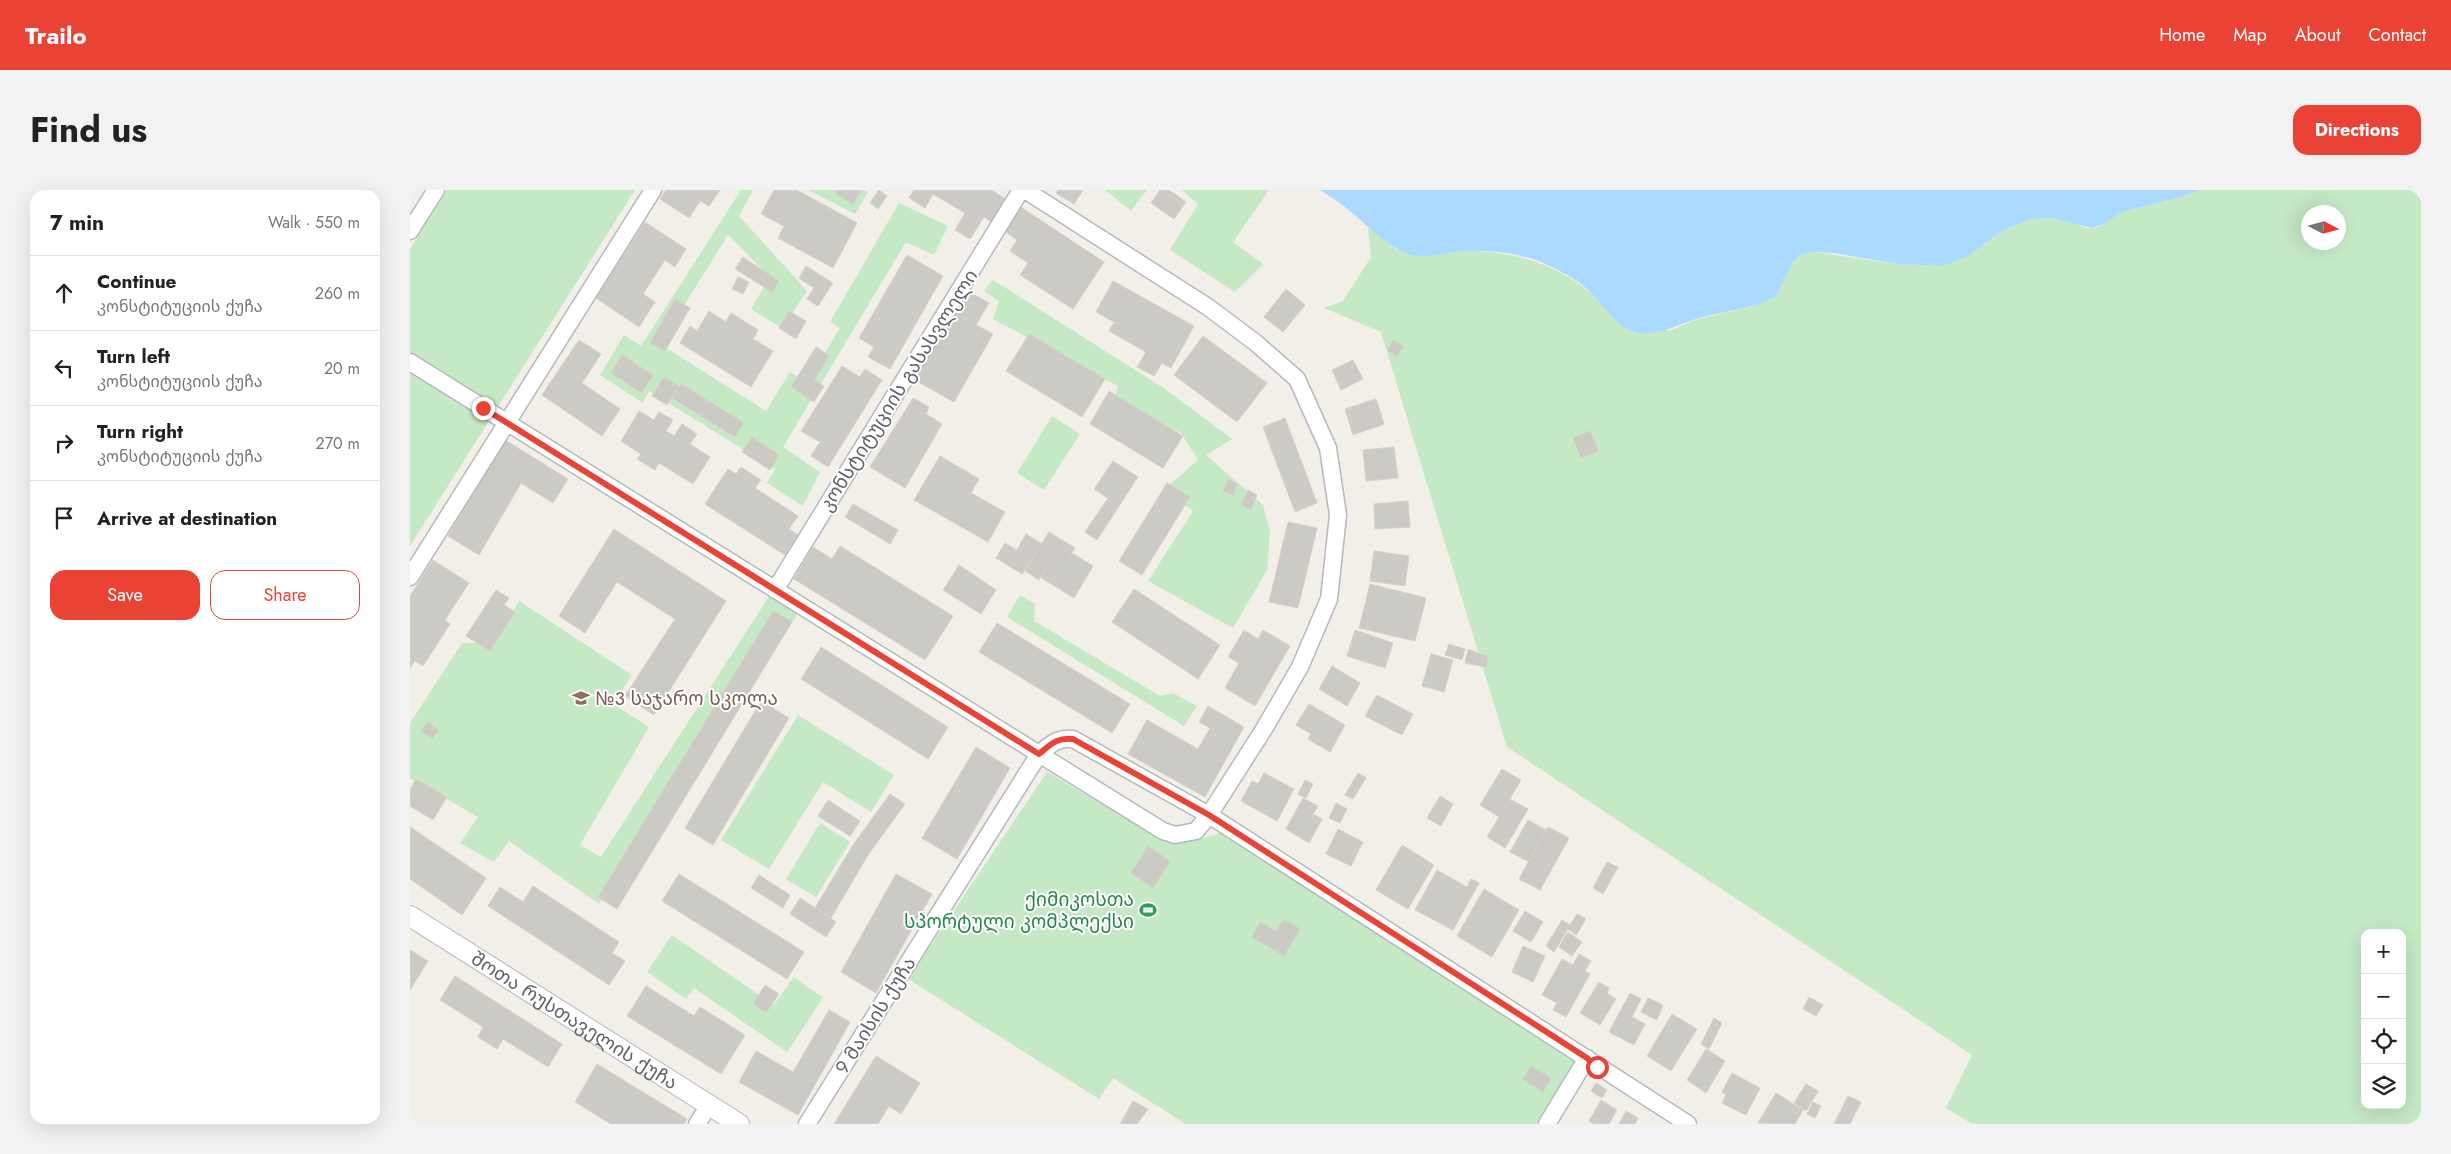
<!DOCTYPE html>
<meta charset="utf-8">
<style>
body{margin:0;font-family:Jost,"Noto Sans Georgian",sans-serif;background:#f2f2f2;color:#222}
.controls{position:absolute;right:15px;bottom:15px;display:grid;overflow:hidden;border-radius:10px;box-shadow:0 5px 20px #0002}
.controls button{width:45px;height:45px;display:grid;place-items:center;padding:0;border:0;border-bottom:1px solid #e0e0e0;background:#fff;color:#222;font:25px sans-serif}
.compass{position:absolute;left:1891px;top:15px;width:45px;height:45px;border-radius:50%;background:#fff;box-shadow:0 5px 20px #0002;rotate:96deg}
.stop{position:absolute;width:15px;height:15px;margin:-11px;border:4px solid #ea4335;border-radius:50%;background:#fff}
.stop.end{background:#ea4335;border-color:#fff;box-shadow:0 1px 5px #0008}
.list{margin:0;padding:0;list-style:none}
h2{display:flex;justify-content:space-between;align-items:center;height:65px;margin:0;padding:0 20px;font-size:21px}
h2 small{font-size:16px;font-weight:400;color:#767676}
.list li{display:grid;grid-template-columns:32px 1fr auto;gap:15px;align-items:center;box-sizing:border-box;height:75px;padding:0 20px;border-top:1px solid #e0e0e0}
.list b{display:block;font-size:19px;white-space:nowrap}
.list p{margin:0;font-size:16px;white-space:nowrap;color:#767676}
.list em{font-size:16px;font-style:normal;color:#767676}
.actions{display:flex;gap:10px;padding:15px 20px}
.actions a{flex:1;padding:11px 0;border:1px solid #ea4335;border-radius:15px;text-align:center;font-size:18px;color:#ea4335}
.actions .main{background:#ea4335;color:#fff}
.icon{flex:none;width:28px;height:28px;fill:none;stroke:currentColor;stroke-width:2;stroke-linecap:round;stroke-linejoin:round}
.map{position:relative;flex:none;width:2011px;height:934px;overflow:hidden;border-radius:15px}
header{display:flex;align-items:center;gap:30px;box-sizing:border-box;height:70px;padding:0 25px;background:#ea4335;color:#fff}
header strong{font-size:24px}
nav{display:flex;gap:28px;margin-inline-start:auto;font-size:18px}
.intro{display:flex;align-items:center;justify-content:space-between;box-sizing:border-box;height:120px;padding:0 30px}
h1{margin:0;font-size:35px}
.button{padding:12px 22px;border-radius:15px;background:#ea4335;color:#fff;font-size:18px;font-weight:700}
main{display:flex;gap:30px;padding:0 30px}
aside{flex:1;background:#fff;border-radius:15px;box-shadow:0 5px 20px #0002}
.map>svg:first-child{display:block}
.green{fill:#c5e8c5;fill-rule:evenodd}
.water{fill:#aadaff}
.building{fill:#cccac5;stroke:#d6d1c6}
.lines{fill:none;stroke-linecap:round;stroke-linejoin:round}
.minor-casing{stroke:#b5b8bc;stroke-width:19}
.tertiary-casing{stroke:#b5b8bc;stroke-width:22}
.minor{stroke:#fff;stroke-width:16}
.tertiary{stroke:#fff;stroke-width:20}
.route{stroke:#ea4335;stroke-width:6}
.labels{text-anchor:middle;stroke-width:4;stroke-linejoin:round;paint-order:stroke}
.street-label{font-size:19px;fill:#5f6368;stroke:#fff}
.education-label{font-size:19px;fill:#785e54;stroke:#fff;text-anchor:start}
.leisure-label{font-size:19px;fill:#27864d;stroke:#fff;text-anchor:end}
</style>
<header>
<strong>Trailo</strong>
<nav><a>Home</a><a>Map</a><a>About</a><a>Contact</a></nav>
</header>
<div class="intro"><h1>Find us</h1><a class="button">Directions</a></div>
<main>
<aside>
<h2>7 min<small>Walk · 550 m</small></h2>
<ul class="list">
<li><svg class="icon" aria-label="ahead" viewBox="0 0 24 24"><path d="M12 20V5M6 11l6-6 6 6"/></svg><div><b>Continue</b><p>კონსტიტუციის ქუჩა</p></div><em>260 m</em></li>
<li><svg class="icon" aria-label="left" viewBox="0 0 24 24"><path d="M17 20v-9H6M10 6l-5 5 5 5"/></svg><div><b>Turn left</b><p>კონსტიტუციის ქუჩა</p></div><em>20 m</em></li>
<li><svg class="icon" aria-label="right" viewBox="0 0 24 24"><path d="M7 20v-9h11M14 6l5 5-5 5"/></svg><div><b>Turn right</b><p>კონსტიტუციის ქუჩა</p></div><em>270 m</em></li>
<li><svg class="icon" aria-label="arrive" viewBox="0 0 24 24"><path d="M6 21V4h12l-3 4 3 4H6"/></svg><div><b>Arrive at destination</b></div></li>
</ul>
<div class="actions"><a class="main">Save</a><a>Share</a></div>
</aside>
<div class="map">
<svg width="2011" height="934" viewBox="0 0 2011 934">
<rect width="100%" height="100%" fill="#f1efe8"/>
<path class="green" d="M 37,0 L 225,0 L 0,356 L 0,59 Z
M 331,0 L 343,0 L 329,26 L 397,101 L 372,138 L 341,119 L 360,87 L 318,45 L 250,154 L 356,221 L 380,182 L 396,193 L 430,138 L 420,132 L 489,13 L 538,36 L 524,65 L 496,52 L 373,257 L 410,282 L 393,316 L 357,293 L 365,279 L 239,201 L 233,213 L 190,185 L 214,145 L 231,156 Z
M 398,0 L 454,0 L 458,2 L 445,24 Z
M 695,0 L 737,0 L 721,21 Z
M 772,0 L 859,0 L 823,52 L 853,74 L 825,102 L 760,60 L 788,14 Z
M 1791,0 L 2011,0 L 2011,934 L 1562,934 L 1536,918 L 1562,865 L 1097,557 L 971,142 L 914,118 L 933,111 L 961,67 L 958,38 C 969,45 980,57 992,62 C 1014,69 1035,61 1057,61 C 1116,61 1171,82 1206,131 L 1259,141 L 1285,130 L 1343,116 L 1374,92 L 1384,71 L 1392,64 L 1404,62 L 1488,74 L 1533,76 L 1574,55 L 1594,40 L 1622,29 L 1642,28 L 1658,31 L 1676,38 L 1689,37 L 1712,22 L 1771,7 ZM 1898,22 L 1928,22 L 1928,52 L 1898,52 ZM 1955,743 L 1992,743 L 1992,915 L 1955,915 Z
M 583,90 L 755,199 L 822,249 L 796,265 L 853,315 L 860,342 L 857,380 L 823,438 L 738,391 L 783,321 L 755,299 L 788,270 L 771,243 L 704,208 L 708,196 L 583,129 L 589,111 L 574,101 Z
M 642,226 L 670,244 L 634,300 L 607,283 Z
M 360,405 L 388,423 L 353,480 L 339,474 L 189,714 L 99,651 L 84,672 L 50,653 L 68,627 L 0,588 L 0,533 L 52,453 L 83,453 L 109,411 L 222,485 L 203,514 L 239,537 L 170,655 L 191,667 Z
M 610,405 L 625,414 L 624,431 L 750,506 L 763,503 L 787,516 L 774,536 L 597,427 Z
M 388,525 L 484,585 L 461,622 L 413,592 L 359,679 L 311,650 Z
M 637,582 L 756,651 L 788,650 L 814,642 L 1164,872 L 1127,934 L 776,934 L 703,888 L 689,909 L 498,789 Z
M 410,633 L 440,652 L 406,707 L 376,689 Z
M 262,745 L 364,815 L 384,787 L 413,808 L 377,862 L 284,798 L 276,809 L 237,782 Z"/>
<path class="water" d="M 910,0 L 1791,0 L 1771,7 L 1712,22 L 1694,34 L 1682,38 L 1642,28 L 1622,29 L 1594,40 L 1558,66 L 1533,76 L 1488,74 L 1423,63 L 1404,62 L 1392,64 L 1384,71 L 1366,107 C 1341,119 1313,121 1286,129 C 1266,135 1251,145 1229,143 C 1209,141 1192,113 1178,100 C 1165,88 1149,80 1133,73 C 1110,63 1080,60 1055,61 C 1038,62 1019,68 1002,65 C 978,59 960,37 941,22 C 932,14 921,7 910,0 Z"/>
<path class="building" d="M 256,0 L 310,0 L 299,16 L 290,11 L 279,28 L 250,9 Z
M 364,0 L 387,0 L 447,33 L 423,78 L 368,48 L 374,36 L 351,24 Z
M 428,0 L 446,0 L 450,2 L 443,14 L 426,4 Z
M 469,0 L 477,6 L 468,19 L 460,13 Z
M 504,0 L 581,0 L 599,11 L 585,34 L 574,27 L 560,49 L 545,40 L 555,23 L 523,4 L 515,18 L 499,8 Z
M 648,0 L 673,0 L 664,14 L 646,3 Z
M 750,0 L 759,0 L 776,12 L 764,29 L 741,13 Z
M 609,16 L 694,72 L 663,119 L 610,85 L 618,73 L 600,61 L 607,50 L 593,40 Z
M 235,32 L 276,59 L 265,77 L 255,70 L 233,104 L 245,112 L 229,137 L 186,108 Z
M 497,65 L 533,86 L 480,179 L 458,167 L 464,157 L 449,148 Z
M 333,67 L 369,91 L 362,102 L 325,79 Z
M 396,76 L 423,93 L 408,116 L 397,109 L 404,98 L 389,88 Z
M 328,87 L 339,92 L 333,104 L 322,99 Z
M 703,91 L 784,136 L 761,178 L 752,173 L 744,186 L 727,177 L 736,162 L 699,141 L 704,132 L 686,122 Z
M 554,99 L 579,113 L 566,135 L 583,144 L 544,212 L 503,189 Z
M 876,99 L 895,115 L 873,142 L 854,127 Z
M 265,109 L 280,118 L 255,161 L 240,153 Z
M 299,121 L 316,132 L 321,123 L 348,140 L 343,149 L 363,161 L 341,197 L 270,153 L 280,136 L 287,141 Z
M 379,121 L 396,131 L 386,149 L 369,138 Z
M 619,144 L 695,189 L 672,227 L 596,181 Z
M 793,146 L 857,193 L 827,232 L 764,185 Z
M 169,150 L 191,164 L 172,193 L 210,219 L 192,246 L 132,205 Z
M 983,150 L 993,156 L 987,166 L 977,160 Z
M 406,157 L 419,166 L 404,190 L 414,196 L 404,212 L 381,197 Z
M 212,165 L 243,185 L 232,203 L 201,183 Z
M 943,170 L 953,189 L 931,200 L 922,180 Z
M 432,176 L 450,187 L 455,179 L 472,190 L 418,277 L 401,266 L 410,252 L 391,241 Z
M 254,187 L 269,196 L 257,215 L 242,206 Z
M 271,194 L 334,233 L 325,247 L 262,208 Z
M 699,201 L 773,246 L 753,278 L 680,234 Z
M 503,208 L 519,217 L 516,224 L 532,234 L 495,298 L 460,277 Z
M 966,209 L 974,234 L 943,245 L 935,219 Z
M 229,221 L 244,230 L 249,222 L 263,230 L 256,241 L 264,246 L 272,234 L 287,244 L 280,254 L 300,267 L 283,294 L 249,273 L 245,280 L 227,269 L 231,264 L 211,251 Z
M 875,228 L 907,313 L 885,322 L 853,237 Z
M 1180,241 L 1189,261 L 1171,268 L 1163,248 Z
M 342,247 L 369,265 L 360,280 L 332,262 Z
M 95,250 L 158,289 L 143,313 L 111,293 L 69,365 L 38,346 Z
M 984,257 L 988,288 L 956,291 L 953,260 Z
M 530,266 L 569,289 L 561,303 L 595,322 L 578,352 L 504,310 Z
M 703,271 L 728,287 L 687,350 L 675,342 L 698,308 L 684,299 Z
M 331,277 L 351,290 L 345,298 L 388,326 L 379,339 L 388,345 L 375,365 L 295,314 L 318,279 L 326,284 Z
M 818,289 L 827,294 L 823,305 L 813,301 Z
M 757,293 L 780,307 L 732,385 L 709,371 Z
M 838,300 L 847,305 L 841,320 L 831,315 Z
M 998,311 L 1000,337 L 965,339 L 964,314 Z
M 443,314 L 488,340 L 480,354 L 435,327 Z
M 878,332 L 907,338 L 888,418 L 859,412 Z
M 204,339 L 316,411 L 244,525 L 215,506 L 265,429 L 207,392 L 175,443 L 149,426 Z
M 639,342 L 665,358 L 656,372 L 644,364 L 629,390 L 615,381 Z
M 616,344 L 632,354 L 612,384 L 586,368 L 595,353 L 607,360 Z
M 430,356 L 543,426 L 515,470 L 384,389 L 403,357 L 422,369 Z
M 964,361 L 999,366 L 995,396 L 960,391 Z
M 662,363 L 683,376 L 664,408 L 630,387 L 644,364 L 656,372 Z
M 23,370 L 59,393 L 35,430 L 40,434 L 13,476 L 5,471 L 0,478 L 0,406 Z
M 549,375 L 586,400 L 571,424 L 533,400 Z
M 960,394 L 1016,408 L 1005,451 L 949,438 Z
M 724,399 L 810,455 L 788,489 L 702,432 Z
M 86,400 L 99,408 L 94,415 L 105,422 L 80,461 L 56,446 Z
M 363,421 L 382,432 L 207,719 L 188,707 Z
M 587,433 L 720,514 L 702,543 L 569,462 Z
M 834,440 L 848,449 L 853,440 L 880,456 L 845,516 L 815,498 L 829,473 L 818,467 Z
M 945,440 L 983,453 L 975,478 L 937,466 Z
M 1039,454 L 1055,459 L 1052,470 L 1035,465 Z
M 411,457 L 538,537 L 518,569 L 391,489 Z
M 1058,459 L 1078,467 L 1076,477 L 1055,473 Z
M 1021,464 L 1043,470 L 1034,502 L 1012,496 Z
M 922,476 L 950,493 L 937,516 L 909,499 Z
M 967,505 L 1003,524 L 992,545 L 955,526 Z
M 351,511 L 379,528 L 303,655 L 275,638 Z
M 899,514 L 935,535 L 920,562 L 898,549 L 901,544 L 886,535 Z
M 798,516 L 834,537 L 795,607 L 718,564 L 737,530 L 788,559 L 800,538 L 789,532 Z
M 18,532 L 29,540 L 22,549 L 11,541 Z
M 566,557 L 600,578 L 547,669 L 512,648 Z
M 1092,579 L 1111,590 L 1089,627 L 1070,615 Z
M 854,583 L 884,599 L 867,631 L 831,611 L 842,591 L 848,594 Z
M 948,583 L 956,588 L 943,609 L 935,605 Z
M 6,589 L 37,607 L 23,630 L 0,616 L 0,600 Z
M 895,590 L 903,594 L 896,608 L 888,604 Z
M 480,604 L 495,614 L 458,665 L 421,728 L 405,718 L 443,655 Z
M 1030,606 L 1043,614 L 1031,636 L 1017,628 Z
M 893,608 L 908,616 L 903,624 L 912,629 L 899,653 L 876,639 Z
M 1100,609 L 1118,619 L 1095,658 L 1077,647 Z
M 418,610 L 450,631 L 440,646 L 408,626 Z
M 926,613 L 937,619 L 930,633 L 919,628 Z
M 1118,630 L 1136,640 L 1119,672 L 1100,662 Z
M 0,637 L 76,688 L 52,725 L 0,689 Z
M 1138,637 L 1159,648 L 1143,677 L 1122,665 Z
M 928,639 L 953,652 L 941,676 L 916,664 Z
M 992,655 L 1024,675 L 998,719 L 966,700 Z
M 738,656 L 760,671 L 743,698 L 721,683 Z
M 1122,665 L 1143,677 L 1130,700 L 1109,689 Z
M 1197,672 L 1208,677 L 1193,704 L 1183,698 Z
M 1027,680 L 1057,697 L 1061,689 L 1069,693 L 1043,740 L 1005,720 Z
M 269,684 L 394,762 L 377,789 L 252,711 Z
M 486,684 L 522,704 L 466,803 L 431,782 Z
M 349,685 L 380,705 L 373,718 L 341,698 Z
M 123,696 L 209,752 L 202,763 L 215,771 L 199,795 L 78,716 L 90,697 L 113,712 Z
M 1074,699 L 1109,720 L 1082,767 L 1047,746 Z
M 390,708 L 426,732 L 416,747 L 380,724 Z
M 1115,721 L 1133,732 L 1121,752 L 1103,741 Z
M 1167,724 L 1176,729 L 1166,745 L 1158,739 L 1144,762 L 1136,756 L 1152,730 L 1160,735 Z
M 874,729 L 890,739 L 874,766 L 842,747 L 850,732 L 866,741 Z
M 1158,742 L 1172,752 L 1162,766 L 1149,757 Z
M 1113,756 L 1135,766 L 1123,792 L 1102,782 Z
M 0,760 L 18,771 L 0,800 Z
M 1169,764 L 1181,771 L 1175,781 L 1180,784 L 1156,827 L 1143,820 L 1147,813 L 1132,805 L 1152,769 L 1163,775 Z
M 45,786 L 152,854 L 138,877 L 93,849 L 87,859 L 68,847 L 73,837 L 30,810 Z
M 1189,792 L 1199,798 L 1197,803 L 1206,809 L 1190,835 L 1170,823 Z
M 355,795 L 369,804 L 356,823 L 343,814 Z
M 236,796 L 284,826 L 290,817 L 335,845 L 311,884 L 217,826 Z
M 1220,803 L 1231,809 L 1222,827 L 1235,834 L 1224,855 L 1199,842 Z
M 1399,807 L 1413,815 L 1406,826 L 1393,819 Z
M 1238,808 L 1253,815 L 1247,830 L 1231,822 Z
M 419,820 L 440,832 L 388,925 L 329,892 L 346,861 L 383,882 Z
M 1262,824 L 1287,839 L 1261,881 L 1237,866 Z
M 1304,828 L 1312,833 L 1299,859 L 1291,854 Z
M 1296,859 L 1315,871 L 1296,903 L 1277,890 Z
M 466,866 L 510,893 L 491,924 L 479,916 L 468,934 L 424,934 Z
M 187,874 L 277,929 L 274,934 L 201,934 L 165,912 Z
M 1121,876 L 1141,888 L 1133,902 L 1113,889 Z
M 1322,883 L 1350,898 L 1336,925 L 1312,913 L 1316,905 L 1312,902 Z
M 1186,893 L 1197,900 L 1192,908 L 1181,901 Z
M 1396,894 L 1408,901 L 1396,921 L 1384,913 Z
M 1366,903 L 1393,920 L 1385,934 L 1348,933 Z
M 1438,906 L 1451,912 L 1440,934 L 1424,934 Z
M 1191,910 L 1207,920 L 1199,934 L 1184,934 L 1179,931 Z
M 723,911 L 738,919 L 727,934 L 710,934 Z
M 1403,912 L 1411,916 L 1405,928 L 1397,924 Z
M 1216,921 L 1228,928 L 1225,934 L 1209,934 Z"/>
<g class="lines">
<g class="minor-casing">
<path id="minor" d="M 615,0 L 798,117 L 846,153 L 887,189 L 918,258 L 928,325 L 919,409 L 890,477 L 854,539 L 799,625 L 786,641 L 765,645 L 753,641 L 629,564 C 640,555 647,547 663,549 L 799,625 L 1278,934
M 0,41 L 26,0
M 0,172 L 629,564 L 397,934
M 0,387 L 243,0
M 365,400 L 611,0
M 287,934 L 299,915
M 1137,934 L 1177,868"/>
</g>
<g class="tertiary-casing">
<g id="tertiary">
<path id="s1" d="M 0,726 L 329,934"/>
</g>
</g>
<use href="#minor" class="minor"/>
<use href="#tertiary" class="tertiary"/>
</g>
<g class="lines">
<path class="route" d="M 73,218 L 629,564 C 640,555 647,547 663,549 L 799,625 L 1177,868 L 1187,877"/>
</g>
<defs>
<g id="school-bare" transform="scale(1.35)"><path d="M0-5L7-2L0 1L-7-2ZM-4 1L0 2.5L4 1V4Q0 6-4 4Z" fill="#8d6e63" stroke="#fff" stroke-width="2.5" paint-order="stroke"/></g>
<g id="stadium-bare" transform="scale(1.35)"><path d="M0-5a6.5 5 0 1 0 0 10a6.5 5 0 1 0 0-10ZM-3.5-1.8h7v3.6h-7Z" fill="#2e9e5b" stroke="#fff" stroke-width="2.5" paint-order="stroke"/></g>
</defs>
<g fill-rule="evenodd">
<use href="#school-bare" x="171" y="508"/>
<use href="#stadium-bare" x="738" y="720"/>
</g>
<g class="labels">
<g class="street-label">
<text transform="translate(488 200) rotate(-58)" y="7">კონსტიტუციის გასასვლელი</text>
<text transform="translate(465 825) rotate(-58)" y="7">9 მაისის ქუჩა</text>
<text dy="7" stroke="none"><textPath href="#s1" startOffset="195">შოთა რუსთაველის ქუჩა</textPath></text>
</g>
<g class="education-label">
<text x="185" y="515">№3 საჯარო სკოლა</text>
</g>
<g class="leisure-label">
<text x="724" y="716">ქიმიკოსთა<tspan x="724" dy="22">სპორტული კომპლექსი</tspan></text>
</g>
</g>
</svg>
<div class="controls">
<button>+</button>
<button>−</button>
<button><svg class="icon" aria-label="locate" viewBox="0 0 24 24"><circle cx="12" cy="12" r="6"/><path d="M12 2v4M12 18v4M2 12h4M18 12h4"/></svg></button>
<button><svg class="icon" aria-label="layers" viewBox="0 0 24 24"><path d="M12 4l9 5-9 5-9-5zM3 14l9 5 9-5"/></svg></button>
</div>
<svg class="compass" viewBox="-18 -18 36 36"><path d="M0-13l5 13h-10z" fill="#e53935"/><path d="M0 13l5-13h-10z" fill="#767676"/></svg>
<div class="stop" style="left:1187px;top:877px"></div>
<div class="stop end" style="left:73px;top:218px"></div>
</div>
</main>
